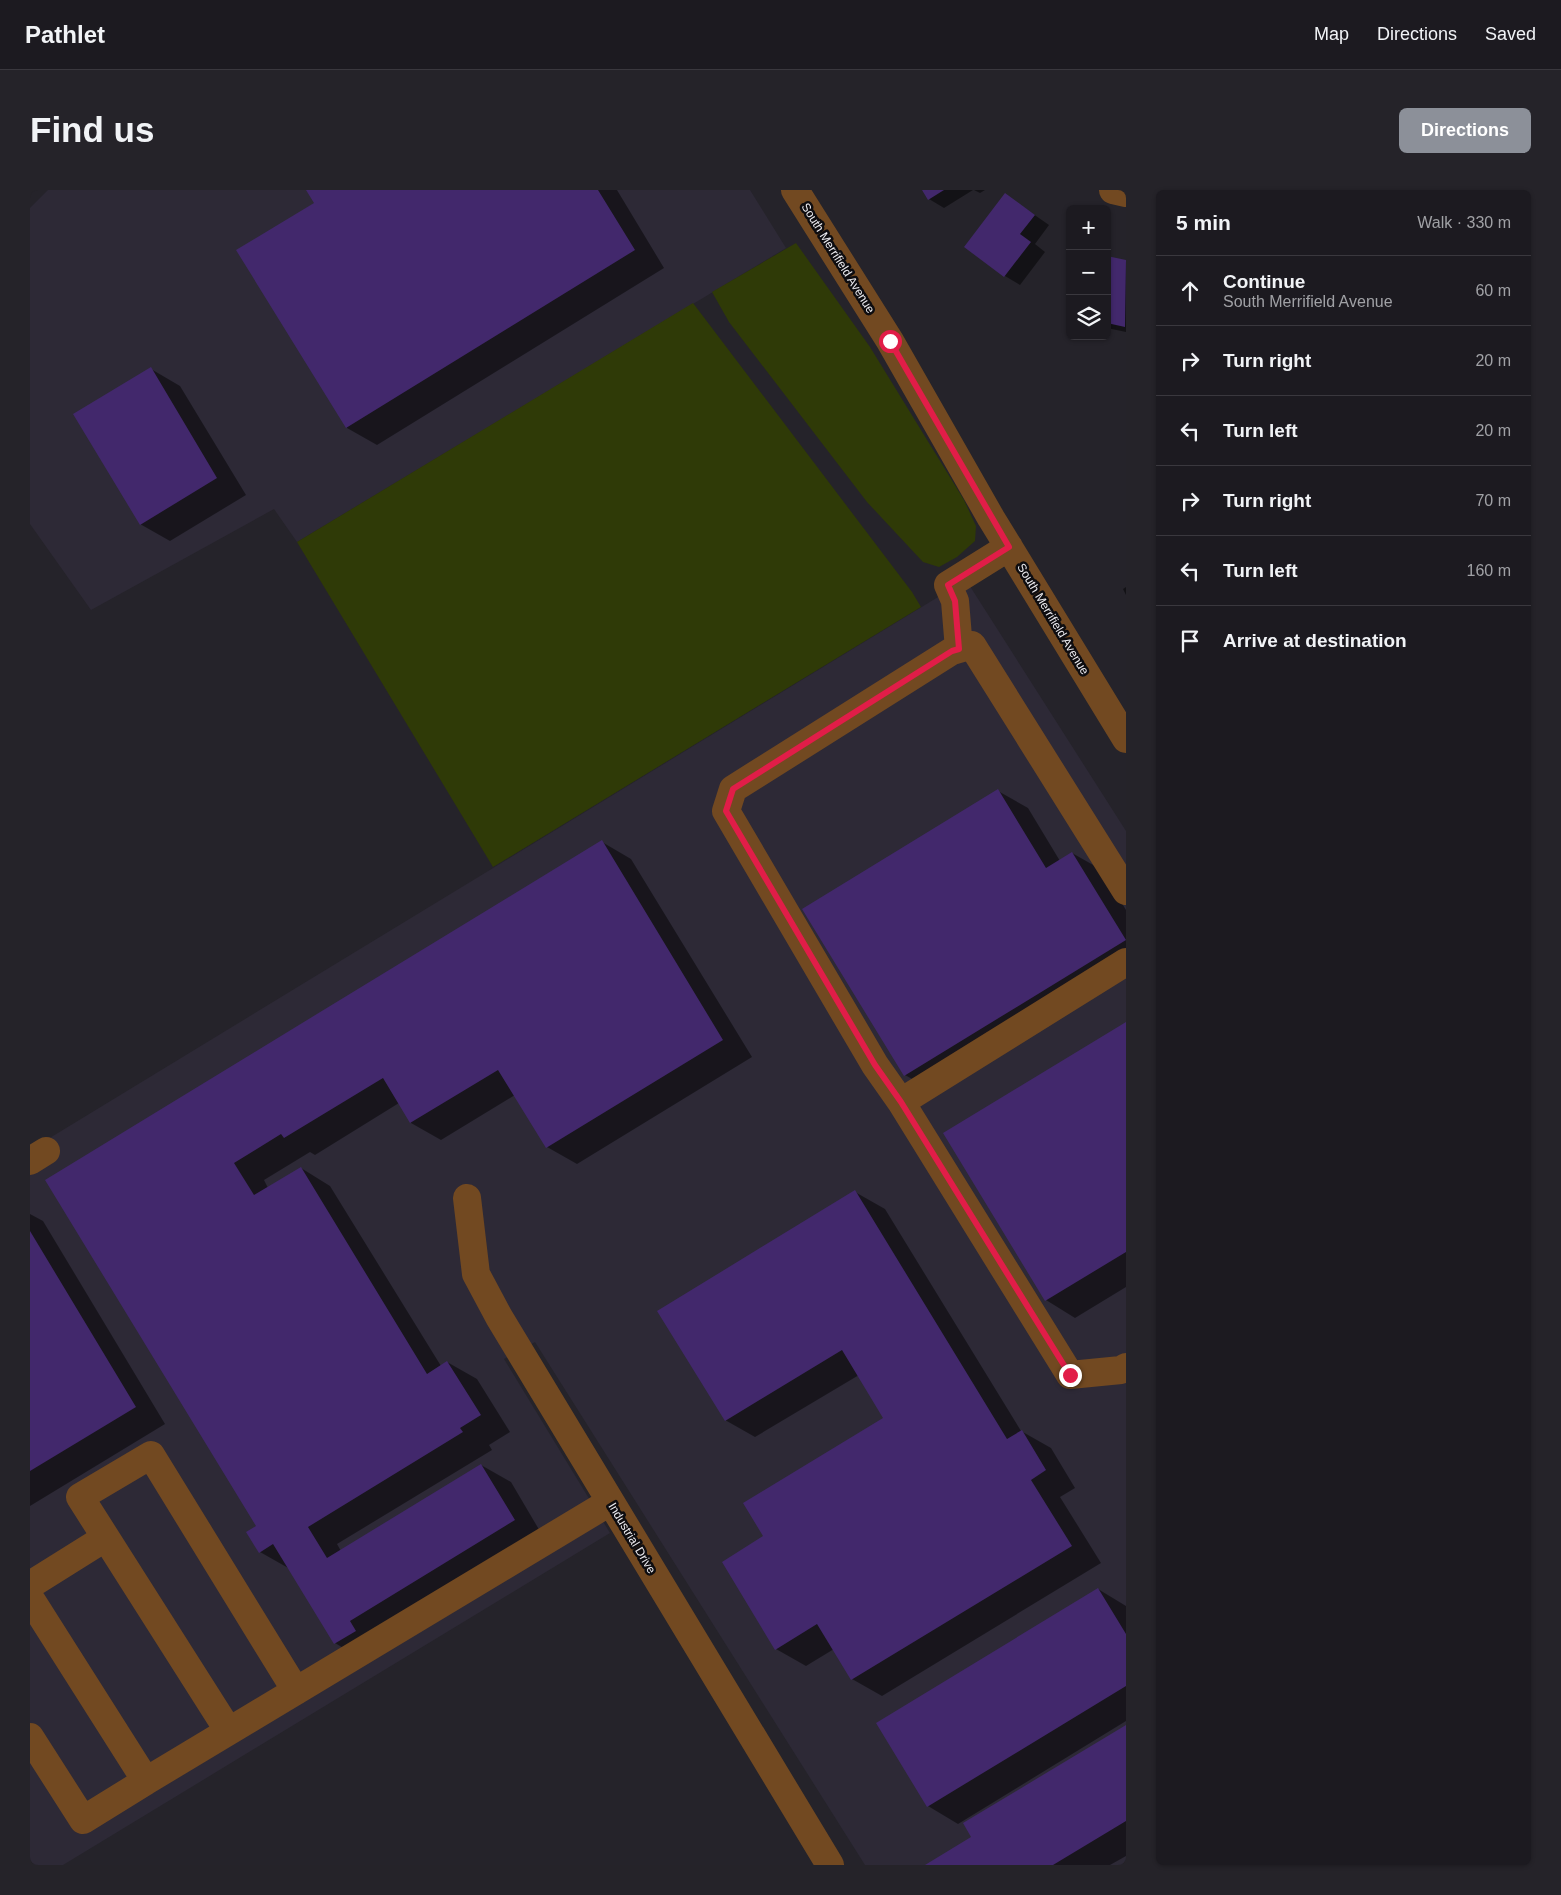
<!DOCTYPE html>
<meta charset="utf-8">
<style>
body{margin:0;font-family:Arial,sans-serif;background:#252329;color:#f1f3f6}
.controls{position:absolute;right:15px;top:15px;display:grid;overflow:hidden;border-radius:8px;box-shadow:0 1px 4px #0004}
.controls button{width:45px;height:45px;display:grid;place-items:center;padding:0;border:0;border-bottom:1px solid #3a383e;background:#1c1a20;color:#f1f3f6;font:25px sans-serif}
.stop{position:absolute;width:15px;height:15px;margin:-11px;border:4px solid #e11d48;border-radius:50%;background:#fff}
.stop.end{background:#e11d48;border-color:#fff;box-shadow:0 1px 5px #0008}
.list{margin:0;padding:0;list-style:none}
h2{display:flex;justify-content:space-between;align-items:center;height:65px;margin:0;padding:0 20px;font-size:21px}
h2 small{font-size:16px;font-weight:400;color:#a0a1a5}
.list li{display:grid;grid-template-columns:32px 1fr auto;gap:15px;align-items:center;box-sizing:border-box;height:70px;padding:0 20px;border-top:1px solid #3a383e}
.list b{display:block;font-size:19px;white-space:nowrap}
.list p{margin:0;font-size:16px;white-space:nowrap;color:#a0a1a5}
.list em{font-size:16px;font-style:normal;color:#a0a1a5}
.icon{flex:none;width:28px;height:28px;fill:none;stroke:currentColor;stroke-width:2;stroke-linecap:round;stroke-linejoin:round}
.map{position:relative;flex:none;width:1096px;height:1675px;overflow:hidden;border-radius:8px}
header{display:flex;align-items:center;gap:30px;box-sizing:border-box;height:70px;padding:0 25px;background:#1c1a20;border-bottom:1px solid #3a383e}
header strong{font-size:24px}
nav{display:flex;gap:28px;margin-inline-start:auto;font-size:18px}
.intro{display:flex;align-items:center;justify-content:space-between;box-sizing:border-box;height:120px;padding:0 30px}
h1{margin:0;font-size:35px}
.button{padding:12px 22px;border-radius:8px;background:#8c9099;color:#fff;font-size:18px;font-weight:700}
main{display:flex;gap:30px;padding:0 30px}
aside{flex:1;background:#1c1a20;border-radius:8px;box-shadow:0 1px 4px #0004}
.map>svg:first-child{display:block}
.built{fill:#2d2936}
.green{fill:#2f3a07}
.shadow{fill:#0007}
.building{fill:#42286c}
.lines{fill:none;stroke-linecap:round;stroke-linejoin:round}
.minor{stroke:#724921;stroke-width:28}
.route{stroke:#e11d48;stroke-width:6}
.labels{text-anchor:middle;stroke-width:5;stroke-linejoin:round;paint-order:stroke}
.street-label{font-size:12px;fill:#eeedf1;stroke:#0e0d10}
</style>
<header>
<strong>Pathlet</strong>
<nav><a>Map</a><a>Directions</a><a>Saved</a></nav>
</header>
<div class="intro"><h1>Find us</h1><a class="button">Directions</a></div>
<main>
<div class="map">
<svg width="1096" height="1675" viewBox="0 0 1096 1675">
<rect width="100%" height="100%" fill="#25232a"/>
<path class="built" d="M 18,0 L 720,0 L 756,58 L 267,352 L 244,319 L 61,420 L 0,334 L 0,18 Z
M 936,390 L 1096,641 L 1096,1675 L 835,1675 L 505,1152 L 474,1169 L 580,1343 L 33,1675 L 0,1675 L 0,960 Z"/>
<path class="green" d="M 766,53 L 840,157 L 934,310 L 946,336 L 945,351 L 927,367 L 909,377 L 893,372 L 837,312 L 699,132 L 682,102 Z
M 663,113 L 882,402 L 891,417 L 463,677 L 267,352 Z"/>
<path class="shadow" d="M 277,0 L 587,0 L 634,78 L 347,255 L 317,238 L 208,61 L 285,13 Z
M 893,0 L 943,0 L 914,18 L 899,9 Z
M 944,0 L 955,0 L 950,3 Z
M 976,5 L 1019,35 L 1005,54 L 1015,62 L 990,95 L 975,86 L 936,57 Z
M 1077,67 L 1096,71 L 1096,142 L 1077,138 Z
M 121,179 L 150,196 L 216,305 L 140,351 L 110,334 Z
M 1096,397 L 1096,405 L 1093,399 Z
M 968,601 L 998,618 L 1030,671 L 1042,663 L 1072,680 L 1096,720 L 1096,785 L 905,902 L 875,885 Z
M 572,652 L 601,669 L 722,867 L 547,974 L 517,957 L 485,905 L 411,950 L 381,933 L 369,913 L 285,965 L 280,962 L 234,990 L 238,998 L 271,978 L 300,996 L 411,1176 L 417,1172 L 447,1189 L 480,1242 L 459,1255 L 462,1260 L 307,1354 L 311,1361 L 451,1275 L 481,1292 L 514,1348 L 335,1471 L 305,1453 L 260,1379 L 230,1362 L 228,1336 L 17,991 Z
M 1096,834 L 1096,1097 L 1045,1128 L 1016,1110 Z
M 825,1002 L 855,1019 L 991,1241 L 1021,1258 L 1045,1298 L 1030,1307 L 1071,1373 L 852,1506 L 822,1489 L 804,1459 L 776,1476 L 746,1459 L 735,1346 L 855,1228 L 829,1185 L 725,1247 L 695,1230 Z
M 0,1024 L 13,1031 L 135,1234 L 0,1316 Z
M 1068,1399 L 1096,1416 L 1096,1531 L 928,1634 L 898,1616 L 848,1533 Z
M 1096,1537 L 1096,1666 L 1080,1675 L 898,1675 L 943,1648 Z"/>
<path class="building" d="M 276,0 L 568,0 L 605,60 L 316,238 L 206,60 L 284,13 Z
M 892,0 L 914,0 L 898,10 Z
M 975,3 L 1005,25 L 990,44 L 1001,52 L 974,87 L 934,57 Z
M 1077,66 L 1096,70 L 1095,137 L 1077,133 Z
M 121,177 L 187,288 L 110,335 L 43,224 Z
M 968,599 L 1016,678 L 1042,662 L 1096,750 L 874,886 L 772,719 Z
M 572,650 L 693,850 L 516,958 L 468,880 L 380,933 L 353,888 L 254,948 L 251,944 L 204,973 L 224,1005 L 271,977 L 397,1184 L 417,1171 L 451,1225 L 430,1238 L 433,1242 L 278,1337 L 297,1368 L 451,1274 L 485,1330 L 320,1431 L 326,1441 L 304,1454 L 243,1354 L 229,1363 L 216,1342 L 226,1336 L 15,990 Z
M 1096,832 L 1096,1062 L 1015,1111 L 913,943 Z
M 825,1000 L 977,1249 L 992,1240 L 1016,1280 L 1001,1290 L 1042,1356 L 821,1490 L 787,1434 L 745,1460 L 692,1372 L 733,1346 L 713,1313 L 853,1228 L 812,1160 L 695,1231 L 627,1121 Z
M 0,1041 L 106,1217 L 0,1281 Z
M 1068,1398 L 1096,1444 L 1096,1496 L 897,1617 L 846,1533 Z
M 1096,1535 L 1096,1631 L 1023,1675 L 895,1675 L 941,1647 L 933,1633 Z"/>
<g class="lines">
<path class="minor" d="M 765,0 L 860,151 L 961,328 L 1096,549
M 1083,0 L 1096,3
M 929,459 L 925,411 L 918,395 L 979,357
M 1096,701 L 942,455 L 922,461 L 703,599 L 696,621 L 845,875 L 871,912 L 1096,772
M 871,912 L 1040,1185 L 1091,1180 L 1096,1177
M 0,971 L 16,961
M 437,1008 L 446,1084 L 469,1127 L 800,1675
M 0,1395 L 75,1348
M 0,1408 L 116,1591 L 580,1312
M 198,1540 L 50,1307 L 121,1265 L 266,1501
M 0,1547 L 53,1630 L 116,1591"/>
</g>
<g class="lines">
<path class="route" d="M 860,151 L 979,357 L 918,395 L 925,411 L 929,459 L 922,461 L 703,599 L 696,621 L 845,875 L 871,912 L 1040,1185"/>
</g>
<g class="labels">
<g class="street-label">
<text transform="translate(808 68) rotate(58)" y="4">South Merrifield Avenue</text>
<text transform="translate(1023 429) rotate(59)" y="4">South Merrifield Avenue</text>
<text transform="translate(602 1348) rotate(59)" y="4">Industrial Drive</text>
</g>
</g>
</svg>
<div class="controls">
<button>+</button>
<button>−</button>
<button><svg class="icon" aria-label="layers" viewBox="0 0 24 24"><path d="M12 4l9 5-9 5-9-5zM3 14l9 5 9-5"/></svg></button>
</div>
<div class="stop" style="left:860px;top:151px"></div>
<div class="stop end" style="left:1040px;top:1185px"></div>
</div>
<aside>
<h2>5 min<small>Walk · 330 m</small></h2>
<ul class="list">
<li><svg class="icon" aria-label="ahead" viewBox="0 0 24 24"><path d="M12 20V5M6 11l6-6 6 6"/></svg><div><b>Continue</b><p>South Merrifield Avenue</p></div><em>60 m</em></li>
<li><svg class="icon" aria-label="right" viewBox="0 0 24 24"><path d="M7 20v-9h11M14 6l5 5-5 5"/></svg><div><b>Turn right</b></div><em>20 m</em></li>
<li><svg class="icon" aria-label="left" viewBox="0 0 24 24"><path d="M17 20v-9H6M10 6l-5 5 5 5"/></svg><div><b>Turn left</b></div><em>20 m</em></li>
<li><svg class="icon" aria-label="right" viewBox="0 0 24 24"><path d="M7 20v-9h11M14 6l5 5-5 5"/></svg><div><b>Turn right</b></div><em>70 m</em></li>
<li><svg class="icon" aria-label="left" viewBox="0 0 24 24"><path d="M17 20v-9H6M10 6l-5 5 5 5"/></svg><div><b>Turn left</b></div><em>160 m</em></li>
<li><svg class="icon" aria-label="arrive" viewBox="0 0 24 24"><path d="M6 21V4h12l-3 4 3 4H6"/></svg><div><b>Arrive at destination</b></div></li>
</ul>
</aside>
</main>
